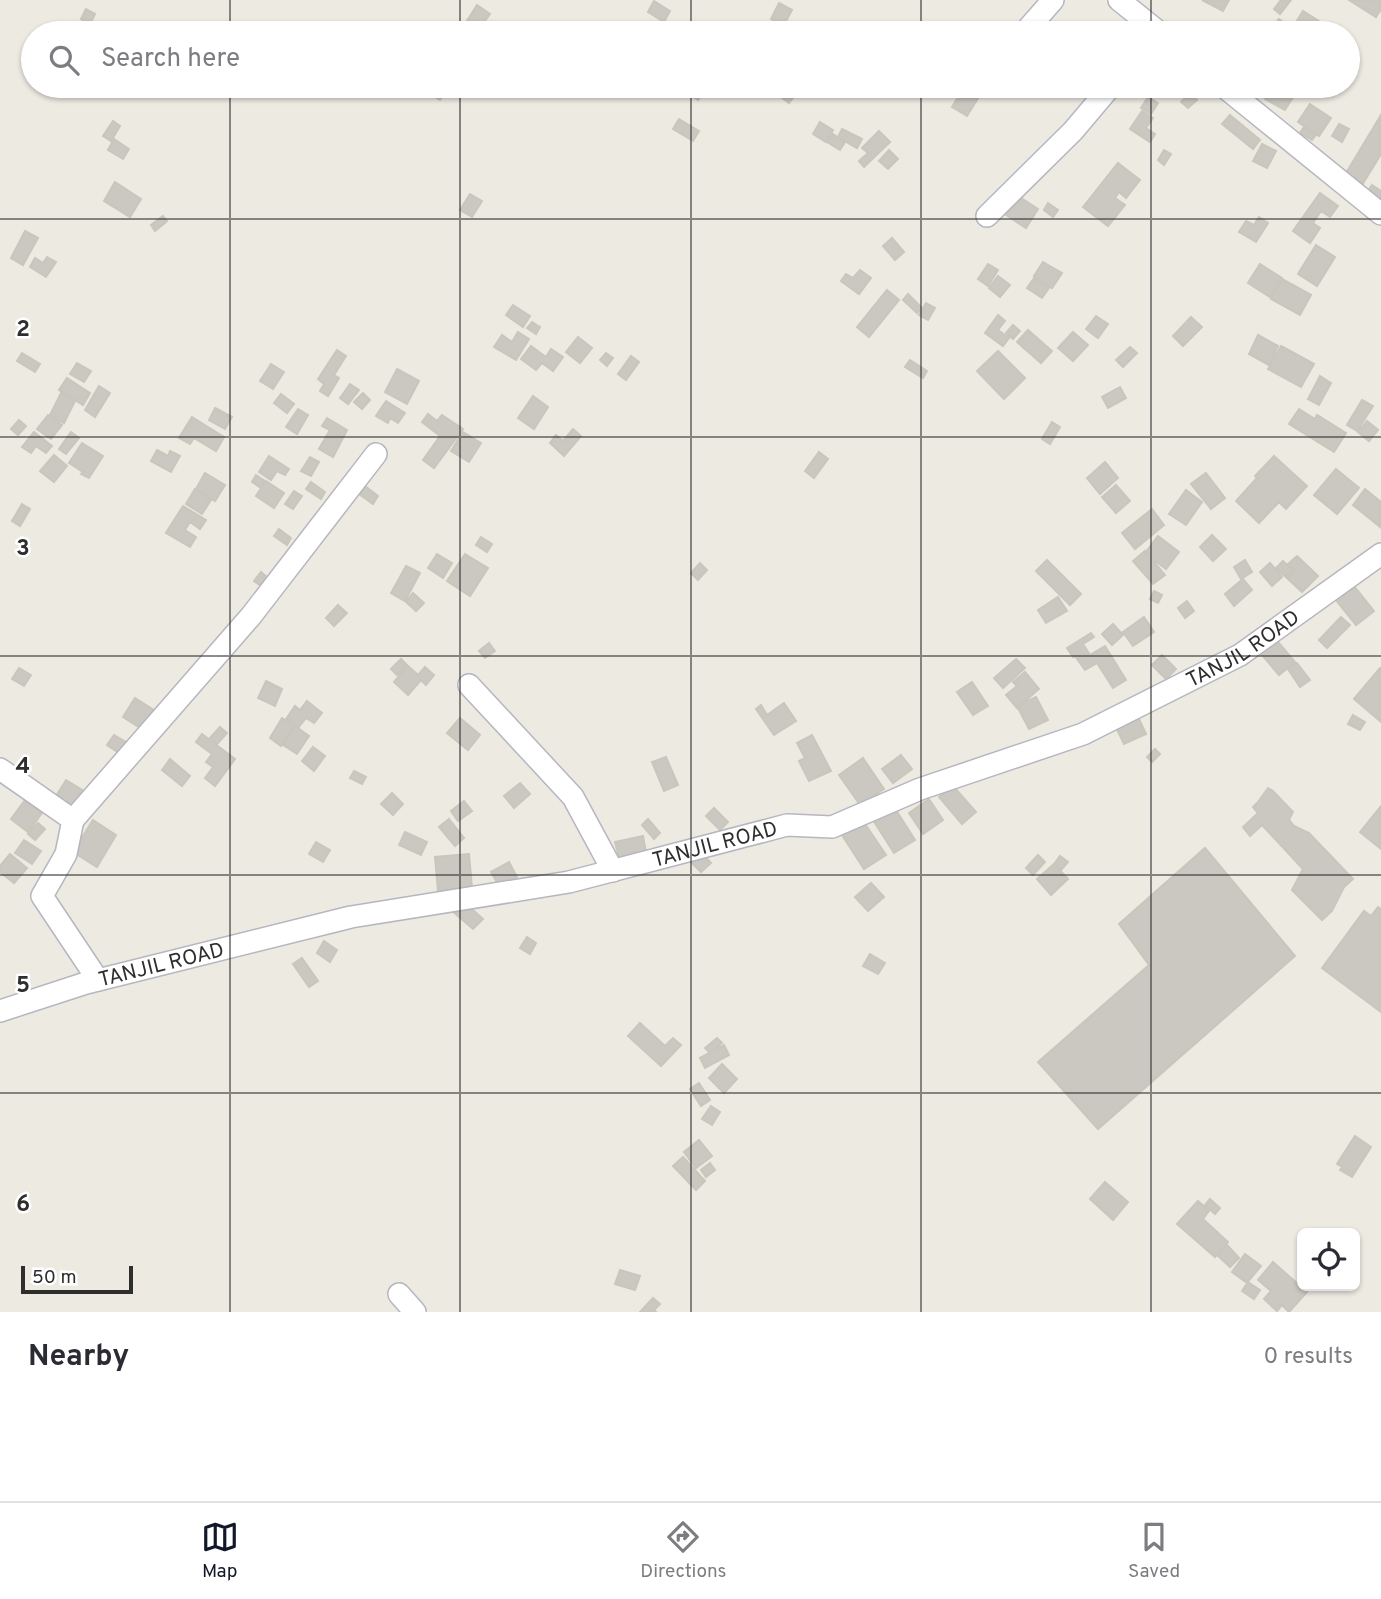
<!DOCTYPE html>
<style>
body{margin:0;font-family:Overpass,sans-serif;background:#f7f7f7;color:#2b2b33}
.controls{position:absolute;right:21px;bottom:21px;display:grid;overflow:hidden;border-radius:10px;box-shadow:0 2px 5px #0004}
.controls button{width:63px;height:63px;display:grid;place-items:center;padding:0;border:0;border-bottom:2px solid #e1e1e2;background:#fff;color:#2b2b33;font:35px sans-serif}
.scale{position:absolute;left:21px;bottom:18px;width:112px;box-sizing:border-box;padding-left:7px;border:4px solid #2e2e2e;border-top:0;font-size:19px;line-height:24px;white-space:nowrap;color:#2e2e2e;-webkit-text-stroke:5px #fff;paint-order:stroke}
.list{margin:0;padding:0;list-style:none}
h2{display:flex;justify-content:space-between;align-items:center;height:91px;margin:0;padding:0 28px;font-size:30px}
h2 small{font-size:23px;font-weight:400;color:#7c7c81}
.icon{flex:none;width:38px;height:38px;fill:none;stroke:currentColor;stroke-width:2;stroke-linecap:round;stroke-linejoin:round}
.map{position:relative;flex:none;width:1381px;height:1312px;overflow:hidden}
.search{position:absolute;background:#fff;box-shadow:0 2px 5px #0004;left:21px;right:21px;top:21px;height:77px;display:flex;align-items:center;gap:18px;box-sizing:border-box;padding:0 24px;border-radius:38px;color:#7c7c81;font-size:26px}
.sheet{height:189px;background:#fff}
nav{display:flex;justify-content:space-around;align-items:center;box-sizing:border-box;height:98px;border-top:2px solid #e1e1e2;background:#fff;font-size:19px;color:#7c7c81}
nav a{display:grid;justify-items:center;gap:4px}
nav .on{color:#111827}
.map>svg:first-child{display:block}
.building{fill:#cac8c0;stroke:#c9c6bc;stroke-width:2}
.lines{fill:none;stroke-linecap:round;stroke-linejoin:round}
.minor-casing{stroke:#b6b6c0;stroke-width:24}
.minor{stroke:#fff;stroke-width:21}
.grid{fill:none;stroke:#2e2e2e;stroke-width:2;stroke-opacity:0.55}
.labels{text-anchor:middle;stroke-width:5;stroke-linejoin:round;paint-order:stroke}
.street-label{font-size:21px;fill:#2e2e2e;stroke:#fff}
.grid-label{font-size:23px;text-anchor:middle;font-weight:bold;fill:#2e2e2e;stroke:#fff;stroke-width:5;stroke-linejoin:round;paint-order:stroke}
</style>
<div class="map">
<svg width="1381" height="1312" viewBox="0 0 1381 1312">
<rect width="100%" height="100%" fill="#edeae2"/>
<path class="building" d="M 1202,0 L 1229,0 L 1223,11 Z
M 1281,0 L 1291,0 L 1280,14 L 1274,9 Z
M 1349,0 L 1381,0 L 1381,9 L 1376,17 Z
M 654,1 L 670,11 L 664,22 L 648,12 Z
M 779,3 L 792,10 L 784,25 L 771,19 Z
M 477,5 L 490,14 L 485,21 L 494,26 L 490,33 L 479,33 L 465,24 Z
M 86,9 L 95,14 L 90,24 L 81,19 Z
M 1303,11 L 1319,21 L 1311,33 L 1298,33 L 1292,29 Z
M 1279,19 L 1290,27 L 1286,33 L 1279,31 L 1278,33 L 1268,33 Z
M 1130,21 L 1141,30 L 1138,33 L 1132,33 L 1125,28 Z
M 424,86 L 449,86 L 440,100 L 422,89 Z
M 696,86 L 699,86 L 705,90 L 698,100 L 690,94 Z
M 790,86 L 794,86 L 799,90 L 789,103 L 781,97 Z
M 965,86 L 980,95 L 967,116 L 952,107 Z
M 1273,86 L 1300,86 L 1285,110 L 1265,99 Z
M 1190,93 L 1197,100 L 1188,108 L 1181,102 Z
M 1148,97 L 1158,103 L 1151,114 L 1141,108 Z
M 1310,104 L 1331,118 L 1319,136 L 1298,122 Z
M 1142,111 L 1153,118 L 1146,128 L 1155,134 L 1150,142 L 1130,129 Z
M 1230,115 L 1260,140 L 1253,149 L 1222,124 Z
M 1381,115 L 1381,154 L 1359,190 L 1342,180 Z
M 679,119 L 699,131 L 693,141 L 673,129 Z
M 113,121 L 120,126 L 111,141 L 103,136 Z
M 820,122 L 833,130 L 826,142 L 813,134 Z
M 1339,124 L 1349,129 L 1342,142 L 1332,136 Z
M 1304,127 L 1316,135 L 1312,140 L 1300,133 Z
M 842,129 L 862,139 L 857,148 L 838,137 Z
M 879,131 L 890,142 L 864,167 L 859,161 L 868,153 L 862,148 Z
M 833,134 L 845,142 L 840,150 L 827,142 Z
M 114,139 L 129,149 L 123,159 L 108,150 Z
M 1262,144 L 1276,151 L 1267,168 L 1253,161 Z
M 889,150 L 898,159 L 888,169 L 879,161 Z
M 1164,150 L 1171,154 L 1164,165 L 1158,160 Z
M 1118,163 L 1140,180 L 1126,198 L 1119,192 L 1115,198 L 1125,205 L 1108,226 L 1083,207 Z
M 115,182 L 141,199 L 130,217 L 104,201 Z
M 1372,185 L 1381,191 L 1381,211 L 1363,199 Z
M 1009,190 L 1038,209 L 1026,228 L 997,209 Z
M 1320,193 L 1338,206 L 1330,217 L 1321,211 L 1313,223 L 1320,228 L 1310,243 L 1293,231 Z
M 470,194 L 482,201 L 472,217 L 460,210 Z
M 1048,203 L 1058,210 L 1053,217 L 1044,210 Z
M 163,216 L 167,221 L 155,231 L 151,225 Z
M 1259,217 L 1268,223 L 1256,242 L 1239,232 L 1246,221 L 1254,225 Z
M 25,231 L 38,238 L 23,265 L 11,258 Z
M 892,238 L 904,252 L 895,260 L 883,246 Z
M 1316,245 L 1335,257 L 1317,286 L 1298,274 Z
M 47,257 L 56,262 L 46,277 L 30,267 L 35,258 L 43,263 Z
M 1043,262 L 1062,273 L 1052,288 L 1034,276 Z
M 988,264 L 998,270 L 988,286 L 978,279 Z
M 1260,264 L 1282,278 L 1270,297 L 1248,283 Z
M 860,270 L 871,278 L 859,294 L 841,281 L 846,274 L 853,278 Z
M 998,276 L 1010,285 L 1000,297 L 989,288 Z
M 1034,278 L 1049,288 L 1042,298 L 1027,288 Z
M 1282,279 L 1311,295 L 1300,315 L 1271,299 Z
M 887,290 L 899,300 L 869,337 L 857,327 Z
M 908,294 L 922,308 L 917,313 L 903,300 Z
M 926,303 L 935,308 L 928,320 L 919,315 Z
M 513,305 L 530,316 L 523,327 L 506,315 Z
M 998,315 L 1005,321 L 998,330 L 1009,338 L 1003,346 L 985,333 Z
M 1096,316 L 1108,324 L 1098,338 L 1086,329 Z
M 1191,317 L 1202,327 L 1183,346 L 1173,336 Z
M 532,322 L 540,327 L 536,334 L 527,328 Z
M 1013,325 L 1020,331 L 1013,339 L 1006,333 Z
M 1028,330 L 1052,351 L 1041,363 L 1017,342 Z
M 518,332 L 529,339 L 516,360 L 494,347 L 502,335 L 512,342 Z
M 1073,332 L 1088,345 L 1073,361 L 1058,348 Z
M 1258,335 L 1278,346 L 1269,365 L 1249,354 Z
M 578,337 L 592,348 L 580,363 L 566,352 Z
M 531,346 L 546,357 L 551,349 L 563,357 L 553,371 L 542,363 L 536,370 L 521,359 Z
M 1281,346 L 1314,364 L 1301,387 L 1268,369 Z
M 1130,347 L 1137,353 L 1123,367 L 1116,360 Z
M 337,350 L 346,356 L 334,375 L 339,378 L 328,396 L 320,391 L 324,384 L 318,379 Z
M 998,351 L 1025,378 L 1004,399 L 977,371 Z
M 22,353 L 40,364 L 35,372 L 17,361 Z
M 606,353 L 613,358 L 607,366 L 600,360 Z
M 631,356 L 639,362 L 626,380 L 618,374 Z
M 910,360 L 927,371 L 923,378 L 905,367 Z
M 77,363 L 91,371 L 84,382 L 70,374 Z
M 271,364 L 284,372 L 273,389 L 260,381 Z
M 397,369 L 419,381 L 407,404 L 385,392 Z
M 1320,376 L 1331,383 L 1319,405 L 1308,399 Z
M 67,378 L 90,393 L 83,405 L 59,390 Z
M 350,384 L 359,390 L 348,404 L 340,398 Z
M 99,386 L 110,393 L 95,417 L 85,410 Z
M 1120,387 L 1126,398 L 1108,408 L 1102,397 Z
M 61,393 L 75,401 L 64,423 L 50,415 Z
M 363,393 L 370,400 L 362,409 L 354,402 Z
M 281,394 L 294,404 L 287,413 L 274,403 Z
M 533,396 L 548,407 L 534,429 L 518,418 Z
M 1362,400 L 1373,406 L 1357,431 L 1347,425 Z
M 386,401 L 405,413 L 398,423 L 390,418 L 388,423 L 376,416 Z
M 215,408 L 232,417 L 225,429 L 209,420 Z
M 298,409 L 308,415 L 297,434 L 286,427 Z
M 1299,409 L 1315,419 L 1317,415 L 1346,433 L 1334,452 L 1289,424 Z
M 428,414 L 437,421 L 442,415 L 463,429 L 434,468 L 423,460 L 440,436 L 422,422 Z
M 48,415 L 62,425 L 51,439 L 37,429 Z
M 192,417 L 224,437 L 216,451 L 194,438 L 190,444 L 179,438 Z
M 327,418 L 347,430 L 333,457 L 319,449 L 330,430 L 322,426 Z
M 19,420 L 26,426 L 18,435 L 11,429 Z
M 1367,421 L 1378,430 L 1369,441 L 1358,432 Z
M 1052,422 L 1060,427 L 1050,444 L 1042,439 Z
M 573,429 L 581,436 L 564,456 L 550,443 L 556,435 L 563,441 Z
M 34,432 L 52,446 L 46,453 L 36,446 L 31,453 L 22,447 Z
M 71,432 L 79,438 L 66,454 L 59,449 Z
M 463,432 L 481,443 L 469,462 L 451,451 Z
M 82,443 L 103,456 L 89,478 L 81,474 L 83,472 L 69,463 Z
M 157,450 L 168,456 L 170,451 L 180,456 L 171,472 L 151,461 Z
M 819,452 L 828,459 L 814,478 L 805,471 Z
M 54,455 L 67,466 L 54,482 L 40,471 Z
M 269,456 L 289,469 L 285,475 L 277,471 L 271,480 L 259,472 Z
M 1274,456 L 1307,486 L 1286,509 L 1279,502 L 1259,523 L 1236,501 L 1257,478 L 1255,476 Z
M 310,457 L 319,462 L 311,476 L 301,471 Z
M 1105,462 L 1118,478 L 1100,494 L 1087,478 Z
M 1336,469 L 1359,488 L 1337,514 L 1314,495 Z
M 205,473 L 225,485 L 215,501 L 196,489 Z
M 1206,473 L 1225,498 L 1211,509 L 1191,484 Z
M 256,475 L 265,481 L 261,488 L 252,482 Z
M 266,481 L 284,493 L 274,508 L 256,496 Z
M 311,482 L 325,492 L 321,499 L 306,489 Z
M 1116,485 L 1130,501 L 1116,513 L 1102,497 Z
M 365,486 L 378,496 L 373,504 L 359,494 Z
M 195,489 L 211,500 L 202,514 L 186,504 Z
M 1365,489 L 1381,502 L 1380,527 L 1353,505 Z
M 1186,490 L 1202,502 L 1186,525 L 1169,514 Z
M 294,491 L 302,496 L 293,509 L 285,504 Z
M 22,504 L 30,509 L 20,526 L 12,521 Z
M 183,506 L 206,520 L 200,529 L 190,522 L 185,530 L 196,537 L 190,547 L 166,533 Z
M 1152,509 L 1164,525 L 1135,549 L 1122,533 Z
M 279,529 L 291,538 L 287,545 L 274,536 Z
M 1212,535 L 1226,549 L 1213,561 L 1200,547 Z
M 1158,536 L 1179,552 L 1166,569 L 1145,553 Z
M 481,537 L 492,544 L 487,552 L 476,545 Z
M 1145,551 L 1165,575 L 1153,584 L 1133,561 Z
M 437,554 L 452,563 L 443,578 L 428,568 Z
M 465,554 L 488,568 L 470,596 L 447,581 Z
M 1297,556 L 1318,576 L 1302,592 L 1287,578 L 1295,570 L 1288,564 Z
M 1047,560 L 1081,594 L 1070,605 L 1036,571 Z
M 1245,560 L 1252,572 L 1241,579 L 1234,567 Z
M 1283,561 L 1292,570 L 1286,577 L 1276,568 Z
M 700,563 L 707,570 L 698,580 L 691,573 Z
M 1270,563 L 1282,577 L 1272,586 L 1260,572 Z
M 406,566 L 420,573 L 405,601 L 391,593 Z
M 261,572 L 268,578 L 261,586 L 254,581 Z
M 1345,575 L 1374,611 L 1356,625 L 1327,589 Z
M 1243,579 L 1252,590 L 1234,606 L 1225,594 Z
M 1154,591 L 1162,595 L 1158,603 L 1150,599 Z
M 413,593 L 424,603 L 416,611 L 406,602 Z
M 1058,597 L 1067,611 L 1046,623 L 1038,610 Z
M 1187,601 L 1194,611 L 1185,618 L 1178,608 Z
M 338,605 L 347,613 L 334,626 L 326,618 Z
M 1144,617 L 1154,632 L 1133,646 L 1123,632 Z
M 1341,617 L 1350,625 L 1327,648 L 1319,640 Z
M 1113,624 L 1123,635 L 1112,645 L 1102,634 Z
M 1091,633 L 1094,637 L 1083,644 L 1090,655 L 1105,646 L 1126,680 L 1113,688 L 1097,663 L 1085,670 L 1075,656 L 1073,657 L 1067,648 Z
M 1273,636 L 1295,662 L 1279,675 L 1257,649 Z
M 489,643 L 495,651 L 485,658 L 479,651 Z
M 1162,655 L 1176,669 L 1166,679 L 1152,665 Z
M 401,659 L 407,665 L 397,675 L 391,669 Z
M 1016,659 L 1025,668 L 1003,688 L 994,678 Z
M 1297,663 L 1310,680 L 1300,687 L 1288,669 Z
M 408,666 L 418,675 L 425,667 L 434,675 L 426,685 L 421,680 L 408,695 L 394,682 Z
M 19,668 L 31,675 L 24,686 L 12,679 Z
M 1380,668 L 1381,668 L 1381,722 L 1354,699 Z
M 1025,672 L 1039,689 L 1017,708 L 1006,695 L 1017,686 L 1013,682 Z
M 266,681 L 282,689 L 275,706 L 258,698 Z
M 972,682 L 988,706 L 973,715 L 957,692 Z
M 1036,697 L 1048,720 L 1029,729 L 1017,706 Z
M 135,698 L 154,710 L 142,729 L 123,717 Z
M 307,701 L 322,713 L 314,723 L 306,718 L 298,728 L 286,719 L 295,706 L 300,710 Z
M 784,703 L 796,721 L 774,735 L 756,709 L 761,705 L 767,715 Z
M 1132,704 L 1146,734 L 1124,744 L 1110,715 Z
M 1353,715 L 1365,722 L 1360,730 L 1348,724 Z
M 282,718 L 294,725 L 281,746 L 270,738 Z
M 460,718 L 480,735 L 468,750 L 447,733 Z
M 295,726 L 309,736 L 297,754 L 283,745 Z
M 220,727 L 227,733 L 217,744 L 210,738 Z
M 202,734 L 235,759 L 215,786 L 205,778 L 213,767 L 206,762 L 212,754 L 196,742 Z
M 114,735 L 126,742 L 119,753 L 107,745 Z
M 812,735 L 831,771 L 809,781 L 799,761 L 805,758 L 797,743 Z
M 313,747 L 325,756 L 314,771 L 302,761 Z
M 1155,749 L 1160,754 L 1152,762 L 1147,757 Z
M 901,755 L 912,769 L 893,783 L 882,769 Z
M 666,757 L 678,785 L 664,791 L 652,762 Z
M 863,758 L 884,789 L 860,805 L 839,775 Z
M 170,759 L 190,776 L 182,786 L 162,770 Z
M 354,771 L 366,777 L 362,784 L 350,778 Z
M 66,780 L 84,791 L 70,812 L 53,801 Z
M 520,783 L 530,794 L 514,808 L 504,796 Z
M 953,786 L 976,812 L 962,824 L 939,797 Z
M 1268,788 L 1273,791 L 1293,812 L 1289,820 L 1294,826 L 1309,833 L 1353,879 L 1344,887 L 1332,911 L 1322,920 L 1292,890 L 1303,869 L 1262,825 L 1250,836 L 1243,827 L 1258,813 L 1253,807 L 1258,802 Z
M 392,793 L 403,804 L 393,815 L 381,804 Z
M 929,799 L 943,820 L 923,834 L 909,813 Z
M 25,800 L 42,813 L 28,832 L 11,819 Z
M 464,801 L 472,811 L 458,821 L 451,811 Z
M 1381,806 L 1381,849 L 1360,832 Z
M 894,807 L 915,840 L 894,853 L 873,820 Z
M 714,808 L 728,822 L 720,830 L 706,816 Z
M 449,819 L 464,838 L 455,846 L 439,827 Z
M 648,819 L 660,833 L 654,839 L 642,825 Z
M 93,820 L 116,835 L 97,867 L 73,852 Z
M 863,821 L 886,855 L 864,869 L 842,835 Z
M 38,823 L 45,829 L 35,840 L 28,834 Z
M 405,832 L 427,842 L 421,855 L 399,845 Z
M 643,836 L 646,852 L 619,858 L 615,842 Z
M 24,840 L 41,851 L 32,864 L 15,853 Z
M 316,842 L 330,850 L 323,862 L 309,854 Z
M 1205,848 L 1295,956 L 1098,1129 L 1038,1062 L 1149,965 L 1119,924 Z
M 701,852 L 711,863 L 701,872 L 691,862 Z
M 10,854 L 27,868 L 14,883 L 0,872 L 0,866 Z
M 469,854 L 472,888 L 438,891 L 435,857 Z
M 1038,855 L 1045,862 L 1033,875 L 1026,868 Z
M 1060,856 L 1068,862 L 1061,870 L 1054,864 Z
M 509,862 L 517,877 L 499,886 L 491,872 Z
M 1054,864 L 1068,879 L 1051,895 L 1037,879 Z
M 871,883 L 884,897 L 868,911 L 855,897 Z
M 462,900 L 483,919 L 473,929 L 452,911 Z
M 1378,907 L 1381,909 L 1381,1012 L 1322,968 L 1364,911 L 1371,916 Z
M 527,937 L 536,943 L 530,954 L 520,948 Z
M 324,941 L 337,950 L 330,962 L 317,953 Z
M 870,954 L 885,963 L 878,974 L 863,966 Z
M 302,958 L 318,981 L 309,987 L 293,964 Z
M 640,1023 L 665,1046 L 673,1038 L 681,1045 L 661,1066 L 628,1036 Z
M 717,1038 L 722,1043 L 710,1053 L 705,1048 Z
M 724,1045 L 729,1055 L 705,1068 L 700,1058 Z
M 722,1064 L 737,1079 L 724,1093 L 709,1078 Z
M 699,1083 L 710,1100 L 701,1106 L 690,1089 Z
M 711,1106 L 720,1112 L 712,1125 L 702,1119 Z
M 1355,1136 L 1371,1147 L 1352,1177 L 1340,1170 L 1342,1167 L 1337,1164 Z
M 699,1140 L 712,1156 L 696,1168 L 684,1152 Z
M 683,1157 L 705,1181 L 696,1190 L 673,1166 Z
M 710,1163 L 715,1170 L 706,1177 L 701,1170 Z
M 1105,1182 L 1128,1202 L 1113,1220 L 1090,1199 Z
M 1210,1199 L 1220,1208 L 1215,1214 L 1205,1205 Z
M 1198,1201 L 1209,1211 L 1203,1219 L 1228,1242 L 1215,1257 L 1177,1224 Z
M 1227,1245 L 1239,1258 L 1230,1267 L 1217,1255 Z
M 1245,1254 L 1261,1266 L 1247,1283 L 1232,1272 Z
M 1273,1262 L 1307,1292 L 1289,1312 L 1282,1305 L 1277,1311 L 1264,1299 L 1271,1291 L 1258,1280 Z
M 620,1270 L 640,1276 L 635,1290 L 615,1284 Z
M 1248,1282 L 1260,1290 L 1254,1299 L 1242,1291 Z
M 653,1298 L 660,1304 L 654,1310 L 656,1312 L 640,1312 Z"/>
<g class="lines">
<g class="minor-casing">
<g id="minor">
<path d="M 1119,0 L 1160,33"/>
<path d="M 1024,33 L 1053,0"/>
<path d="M 1223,86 L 1381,214"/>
<path d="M 987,216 L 1073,131 L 1111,86"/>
<path d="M 469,685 L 573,797 L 613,871"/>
<path d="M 0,769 L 73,820"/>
<path d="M 98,980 L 42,896 L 66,854 L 73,820 L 251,616 L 376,454"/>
<path id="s1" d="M 0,1011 L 86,983 L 351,917 L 569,882 L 787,825 L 832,827 L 920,789 L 1083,734 L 1240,655 L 1381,554"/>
<path d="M 399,1294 L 415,1312"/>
</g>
</g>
<use href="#minor" class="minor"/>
</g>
<path class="grid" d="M 230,0 L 230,33M 460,0 L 460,33M 691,0 L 691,33M 921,0 L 921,33M 1151,0 L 1151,33M 230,86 L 230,1312M 460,86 L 460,1312M 691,86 L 691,1312M 921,86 L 921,1312M 1151,86 L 1151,1312M 0,219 L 1381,219M 0,437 L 1381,437M 0,656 L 1381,656M 0,875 L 1381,875M 0,1093 L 1381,1093"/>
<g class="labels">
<g class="street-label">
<text dy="7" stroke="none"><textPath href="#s1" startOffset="1304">TANJIL ROAD</textPath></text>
<text dy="7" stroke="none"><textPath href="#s1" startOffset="735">TANJIL ROAD</textPath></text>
<text dy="7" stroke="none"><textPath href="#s1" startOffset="168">TANJIL ROAD</textPath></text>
</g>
</g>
<g class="grid-label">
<text x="23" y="336">2</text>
<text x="23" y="555">3</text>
<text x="23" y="773">4</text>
<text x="23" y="992">5</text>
<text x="23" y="1211">6</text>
</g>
</svg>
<div class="controls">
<button><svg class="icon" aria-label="locate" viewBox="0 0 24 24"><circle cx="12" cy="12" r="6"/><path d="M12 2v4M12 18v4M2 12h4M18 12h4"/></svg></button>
</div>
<div class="scale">50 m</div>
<div class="search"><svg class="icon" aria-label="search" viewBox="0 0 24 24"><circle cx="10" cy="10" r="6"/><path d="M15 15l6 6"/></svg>Search here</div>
</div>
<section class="sheet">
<h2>Nearby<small>0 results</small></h2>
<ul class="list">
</ul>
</section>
<nav>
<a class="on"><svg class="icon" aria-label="map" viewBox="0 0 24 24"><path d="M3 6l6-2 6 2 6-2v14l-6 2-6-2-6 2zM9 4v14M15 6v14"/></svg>Map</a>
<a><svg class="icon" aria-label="directions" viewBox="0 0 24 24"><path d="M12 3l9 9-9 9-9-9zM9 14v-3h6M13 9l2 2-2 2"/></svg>Directions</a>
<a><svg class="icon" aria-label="saved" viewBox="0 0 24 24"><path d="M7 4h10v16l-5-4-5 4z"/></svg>Saved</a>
</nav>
